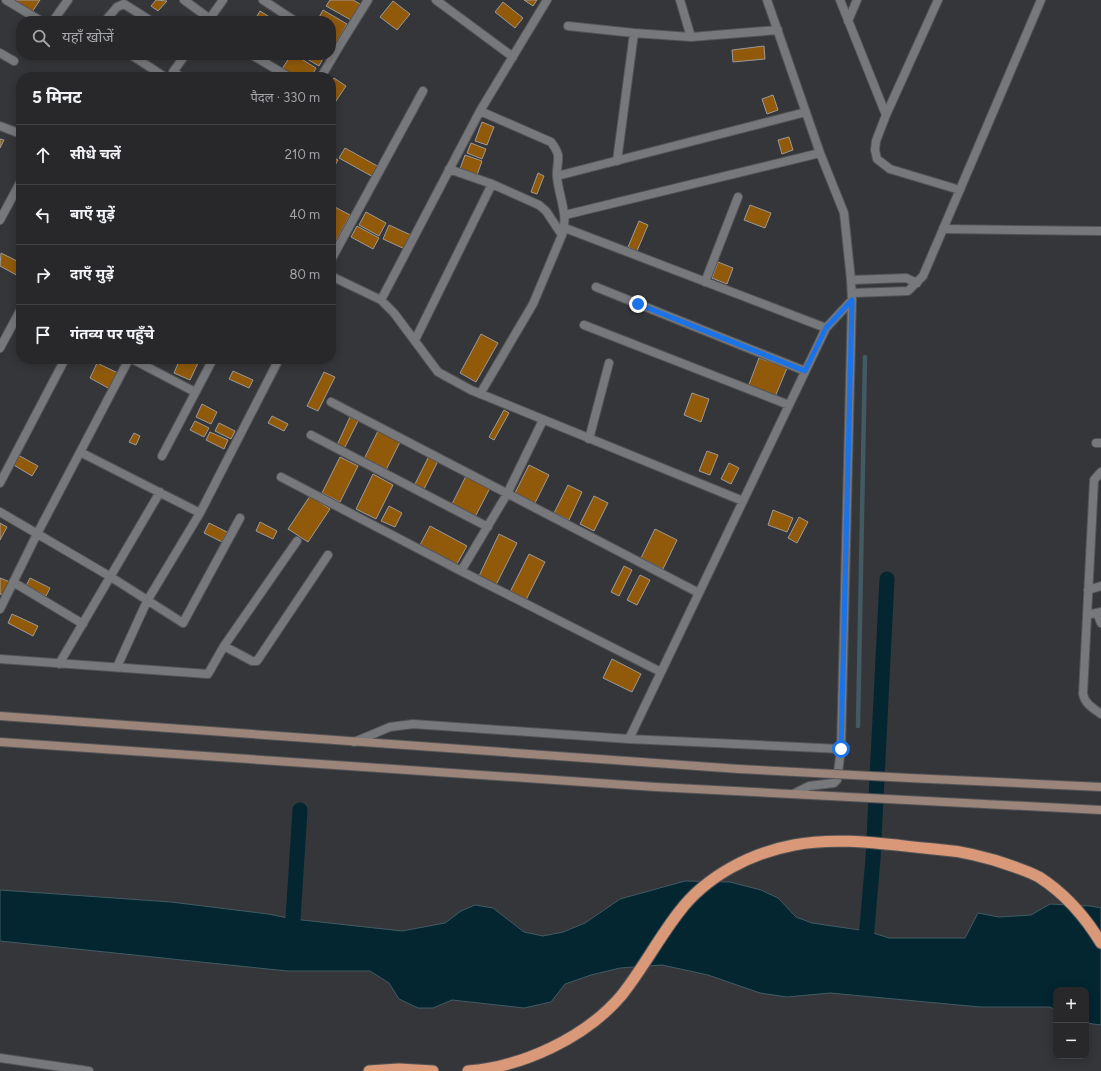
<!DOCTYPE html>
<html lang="hi">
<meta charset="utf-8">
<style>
body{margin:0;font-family:Figtree,"Noto Sans Devanagari",sans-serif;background:#343437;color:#f1f3f6}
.controls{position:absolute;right:12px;bottom:12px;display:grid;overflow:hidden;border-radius:8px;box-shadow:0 2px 10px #0003}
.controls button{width:36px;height:36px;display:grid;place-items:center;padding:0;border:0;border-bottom:1px solid #444447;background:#28282b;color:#f1f3f6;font:20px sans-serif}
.stop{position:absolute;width:12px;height:12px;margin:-9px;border:3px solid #1a73e8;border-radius:50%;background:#fff}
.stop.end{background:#1a73e8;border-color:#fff;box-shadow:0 1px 4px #0008}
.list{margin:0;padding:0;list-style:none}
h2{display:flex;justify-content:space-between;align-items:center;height:52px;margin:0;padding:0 16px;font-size:17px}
h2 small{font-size:13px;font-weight:400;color:#a5a6a9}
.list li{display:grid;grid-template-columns:26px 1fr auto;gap:12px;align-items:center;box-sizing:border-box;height:60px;padding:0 16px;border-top:1px solid #444447}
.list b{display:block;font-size:15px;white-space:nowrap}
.list em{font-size:13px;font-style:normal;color:#a5a6a9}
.icon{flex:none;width:22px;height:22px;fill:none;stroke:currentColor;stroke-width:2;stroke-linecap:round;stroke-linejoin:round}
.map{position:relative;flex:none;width:1101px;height:1071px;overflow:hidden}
.search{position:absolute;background:#28282b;box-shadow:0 2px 10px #0003;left:16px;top:16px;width:320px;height:44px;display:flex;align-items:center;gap:10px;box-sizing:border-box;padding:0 14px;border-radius:16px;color:#a5a6a9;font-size:15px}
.panel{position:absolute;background:#28282b;box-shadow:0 2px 10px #0003;left:16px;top:72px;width:320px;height:292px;border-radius:16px}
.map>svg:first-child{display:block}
.water{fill:#032631;stroke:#425b63}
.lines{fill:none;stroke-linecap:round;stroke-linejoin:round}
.stream{stroke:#425b63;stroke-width:4.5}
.canal{stroke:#032631;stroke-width:15}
.building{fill:#915a0b;stroke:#9d9a97}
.service-casing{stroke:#545457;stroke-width:10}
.minor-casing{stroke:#545457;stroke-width:10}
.tertiary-casing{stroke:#545457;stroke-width:10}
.secondary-casing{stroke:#545457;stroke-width:10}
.trunk-casing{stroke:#545457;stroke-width:13}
.service{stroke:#76787b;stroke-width:8}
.minor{stroke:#76787b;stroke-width:8}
.tertiary{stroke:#76787b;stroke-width:8}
.secondary{stroke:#9b847a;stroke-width:8}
.trunk{stroke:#d99877;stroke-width:11}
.secondary-bridge-casing{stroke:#545457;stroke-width:10;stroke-linecap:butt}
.secondary-bridge{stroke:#9b847a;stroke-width:8}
.route{stroke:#1a73e8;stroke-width:5}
</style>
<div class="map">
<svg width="1101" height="1071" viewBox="0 0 1101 1071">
<rect width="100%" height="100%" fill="#353639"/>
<path class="water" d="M 685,881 L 730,882 L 761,890 L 778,898 L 796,917 L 812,923 L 867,931 L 889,938 L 965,938 L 978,913 L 999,917 L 1031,915 L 1050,904 L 1090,906 L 1101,908 L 1101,1025 L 1086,1023 L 1086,990 L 1056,990 L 1056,1010 L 1050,1007 L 980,1007 L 830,993 L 787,997 L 760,993 L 708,975 L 662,965 L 620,968 L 591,975 L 565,984 L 551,1002 L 524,1008 L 452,1000 L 433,1008 L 418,1008 L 399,999 L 389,983 L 370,971 L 287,971 L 0,941 L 0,890 L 171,902 L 268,914 L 293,919 L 402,931 L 445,923 L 461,911 L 475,905 L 493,908 L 524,932 L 543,936 L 563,932 L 585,923 L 620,899 Z"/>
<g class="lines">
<path class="stream" d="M 858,726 L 865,357"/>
<path class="canal" d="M 287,937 L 293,919 L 300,810
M 865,951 L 873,859 L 887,579"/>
</g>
<path class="building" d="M 14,0 L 40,0 L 32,12 Z
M 156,0 L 167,1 L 158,11 L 151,6 Z
M 330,0 L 353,0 L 360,4 L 351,20 L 326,6 Z
M 524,0 L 537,0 L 533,6 Z
M 393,1 L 410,14 L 397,30 L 380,17 Z
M 503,2 L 523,18 L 515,28 L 495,12 Z
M 323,10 L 347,24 L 336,43 L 331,40 L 331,21 L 317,21 Z
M 260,11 L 276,21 L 254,21 Z
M 85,16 L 91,21 L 80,21 Z
M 764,46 L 765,59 L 733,62 L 732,50 Z
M 291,55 L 295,55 L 316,68 L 311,77 L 295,77 L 282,69 Z
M 300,55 L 325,55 L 319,66 Z
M 334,78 L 346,86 L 334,104 L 331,102 L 331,82 Z
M 773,95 L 778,110 L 767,114 L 762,99 Z
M 482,122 L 494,127 L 487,145 L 475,141 Z
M 789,137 L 793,150 L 782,154 L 778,140 Z
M 0,139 L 4,140 L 0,148 Z
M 471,143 L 486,149 L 482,159 L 467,153 Z
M 345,148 L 381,168 L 375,178 L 339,158 Z
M 21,151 L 21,160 L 17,158 Z
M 465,155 L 482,161 L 477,175 L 460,169 Z
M 331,156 L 338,160 L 333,169 L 331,169 Z
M 538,173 L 544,176 L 537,194 L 531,192 Z
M 331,205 L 350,215 L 331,250 Z
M 750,205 L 771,213 L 765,228 L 744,220 Z
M 366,212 L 386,223 L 379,236 L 359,225 Z
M 639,221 L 648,225 L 637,251 L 628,247 Z
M 389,225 L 413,236 L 407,250 L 383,239 Z
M 357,226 L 379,238 L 373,249 L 351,237 Z
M 1,253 L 21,263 L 20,277 L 0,266 Z
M 718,262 L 733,268 L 727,284 L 712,278 Z
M 481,334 L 498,343 L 476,382 L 460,373 Z
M 759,358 L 787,368 L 775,397 L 748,387 Z
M 180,359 L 189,359 L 198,363 L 190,380 L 174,373 Z
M 97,363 L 118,373 L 110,389 L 90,378 Z
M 233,371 L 253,380 L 249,388 L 229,379 Z
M 324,372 L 335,377 L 318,411 L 307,406 Z
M 692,393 L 709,399 L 701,422 L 684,415 Z
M 202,404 L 217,412 L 211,424 L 196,417 Z
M 504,410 L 509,413 L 494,440 L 489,437 Z
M 272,416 L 288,424 L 284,431 L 268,423 Z
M 350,417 L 358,421 L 344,449 L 337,445 Z
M 195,421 L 209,428 L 204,437 L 190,430 Z
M 219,423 L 235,431 L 231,439 L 215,431 Z
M 379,429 L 401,440 L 386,470 L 364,459 Z
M 210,432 L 228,440 L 224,449 L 206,440 Z
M 134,433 L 140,436 L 136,445 L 129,442 Z
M 707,451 L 718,455 L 710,475 L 699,471 Z
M 18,455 L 38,466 L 32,476 L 12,464 Z
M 429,456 L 438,461 L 423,491 L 414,486 Z
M 340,457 L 358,466 L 340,502 L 322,493 Z
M 729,463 L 739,468 L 731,484 L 721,479 Z
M 529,465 L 549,475 L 535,503 L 515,493 Z
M 373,474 L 393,485 L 376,519 L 356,509 Z
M 466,476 L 490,488 L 475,517 L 451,506 Z
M 568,485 L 582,492 L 569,520 L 554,513 Z
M 310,496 L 330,509 L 308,542 L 288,529 Z
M 594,496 L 608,503 L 594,531 L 580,524 Z
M 389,506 L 402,513 L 395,527 L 381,521 Z
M 773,510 L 793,518 L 787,532 L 768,525 Z
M 799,517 L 808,522 L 797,543 L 788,538 Z
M 260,522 L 277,531 L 273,539 L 256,531 Z
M 0,523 L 7,527 L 0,540 Z
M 209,523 L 227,532 L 222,542 L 204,533 Z
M 430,526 L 467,546 L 457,564 L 420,545 Z
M 655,529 L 677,540 L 663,569 L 641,558 Z
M 499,534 L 517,543 L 496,585 L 479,576 Z
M 529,554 L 545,562 L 525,602 L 509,594 Z
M 624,566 L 632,570 L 619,596 L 611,592 Z
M 640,575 L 650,580 L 637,605 L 627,600 Z
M 0,578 L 10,582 L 3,595 L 0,594 Z
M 30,578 L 50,588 L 46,596 L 26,586 Z
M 12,614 L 38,626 L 33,636 L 8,623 Z
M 612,659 L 641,674 L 632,692 L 603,678 Z"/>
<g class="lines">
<g class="service-casing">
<path id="service" d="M 943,229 L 1101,231
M 589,439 L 609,363
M 1096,443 L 1101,443
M 1101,472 L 1094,480 L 1083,694 C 1085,704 1093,708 1101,714
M 1088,590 L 1101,586
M 1097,613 L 1101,623
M 1087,615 L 1101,612"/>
</g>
<g class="minor-casing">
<path id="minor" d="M 6,0 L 41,21
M 184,0 L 210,19
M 263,0 L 295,21
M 436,0 L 513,57
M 680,0 L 691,37
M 767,0 L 820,153 L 844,213 L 851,280 L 852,300 L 841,749 L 837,780 L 834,783 L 809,786 L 795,793
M 840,0 L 886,115 L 876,141 L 875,150 L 877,159 L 890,169 L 960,190
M 53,21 L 68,0
M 105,21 L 117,7 L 124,4 L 151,21
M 208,21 L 223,0
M 848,21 L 857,0
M 568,26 L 634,33 L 691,37 L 778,30
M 0,53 L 14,61
M 131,55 L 165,77
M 252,55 L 289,77
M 181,77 L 173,72 L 185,55
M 321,77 L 343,40 L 368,0
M 480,111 L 551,142 C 554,146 557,150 558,155 C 559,162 556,170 557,177 C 559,197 569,216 562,235 L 533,304 L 480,394
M 886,115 L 938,0
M 0,126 L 21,134
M 617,161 L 634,33
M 449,169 L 492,184 L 539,205 L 546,211 L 562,235
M 557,176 L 806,112
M 565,215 L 820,153
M 0,220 L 21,181
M 565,228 L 826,328
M 331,260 L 423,91
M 331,276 L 381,300 L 394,313 L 438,372 L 471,390 L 743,501
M 851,280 L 906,278 L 917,283
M 705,282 L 738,197
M 596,287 L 805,371
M 852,293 L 908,291 L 923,276 L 1041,0
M 381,300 L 480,111 L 547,0
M 584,325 L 789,405
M 415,340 L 492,184
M 0,348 L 21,309
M 132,359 L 195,392
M 331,402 L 699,593
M 311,435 L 488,527
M 80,452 L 200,513
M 162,456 L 213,359
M 281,477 L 461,571 L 661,672
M 0,483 L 65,359
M 0,512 L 111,577 L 183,623 L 240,518
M 461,571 L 507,494 L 543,420
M 13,582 L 83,624
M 0,609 L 37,534 L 129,359
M 224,646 L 252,661 L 257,661 L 328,555
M 0,659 L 208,674 L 224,646 L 297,541
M 59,664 L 160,492
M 117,667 L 147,601 L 200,513 L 279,359
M 629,739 L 826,328 L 852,300
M 354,742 L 390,727 L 413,724 L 629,739 L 841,749"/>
</g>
<g class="tertiary-casing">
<path id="tertiary" d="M 0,1058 L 89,1071"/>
</g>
<g class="secondary-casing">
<path id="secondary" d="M 0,716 L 739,769 L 815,773
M 0,742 L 656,787 L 1101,810
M 909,778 L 1101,787"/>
</g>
<g class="trunk-casing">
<path id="trunk" d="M 369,1071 L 399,1069 L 433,1071
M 468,1071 C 522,1067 585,1038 621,996 C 642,970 658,939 679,912 C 706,876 751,853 794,845 C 839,836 889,845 934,849 C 963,851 988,857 1015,867 C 1023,870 1032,873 1039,877 C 1064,893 1086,918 1101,943"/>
</g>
<use href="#service" class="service"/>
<use href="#minor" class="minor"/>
<use href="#tertiary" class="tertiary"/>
<use href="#secondary" class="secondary"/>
<use href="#trunk" class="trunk"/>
<g class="secondary-bridge-casing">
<path id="secondary-bridge" d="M 815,773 L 909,778"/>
</g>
<use href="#secondary-bridge" class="secondary-bridge"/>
</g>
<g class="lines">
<path class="route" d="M 638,304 L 805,371 L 826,328 L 852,300 L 841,749"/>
</g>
</svg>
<div class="controls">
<button>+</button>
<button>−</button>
</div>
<div class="stop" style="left:841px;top:749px"></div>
<div class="stop end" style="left:638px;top:304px"></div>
<div class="search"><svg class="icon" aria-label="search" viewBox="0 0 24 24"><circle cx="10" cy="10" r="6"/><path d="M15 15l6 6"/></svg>यहाँ खोजें</div>
<section class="panel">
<h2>5 मिनट<small>पैदल · 330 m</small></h2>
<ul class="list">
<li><svg class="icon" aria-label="ahead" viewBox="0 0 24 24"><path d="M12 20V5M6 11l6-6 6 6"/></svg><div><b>सीधे चलें</b></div><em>210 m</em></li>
<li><svg class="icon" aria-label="left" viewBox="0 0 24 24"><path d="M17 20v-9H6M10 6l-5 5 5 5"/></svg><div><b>बाएँ मुड़ें</b></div><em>40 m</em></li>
<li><svg class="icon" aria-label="right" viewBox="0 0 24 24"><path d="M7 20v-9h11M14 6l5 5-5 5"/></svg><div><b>दाएँ मुड़ें</b></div><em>80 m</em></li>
<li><svg class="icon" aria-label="arrive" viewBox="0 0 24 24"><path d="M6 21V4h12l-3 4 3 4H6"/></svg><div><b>गंतव्य पर पहुँचे</b></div></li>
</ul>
</section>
</div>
